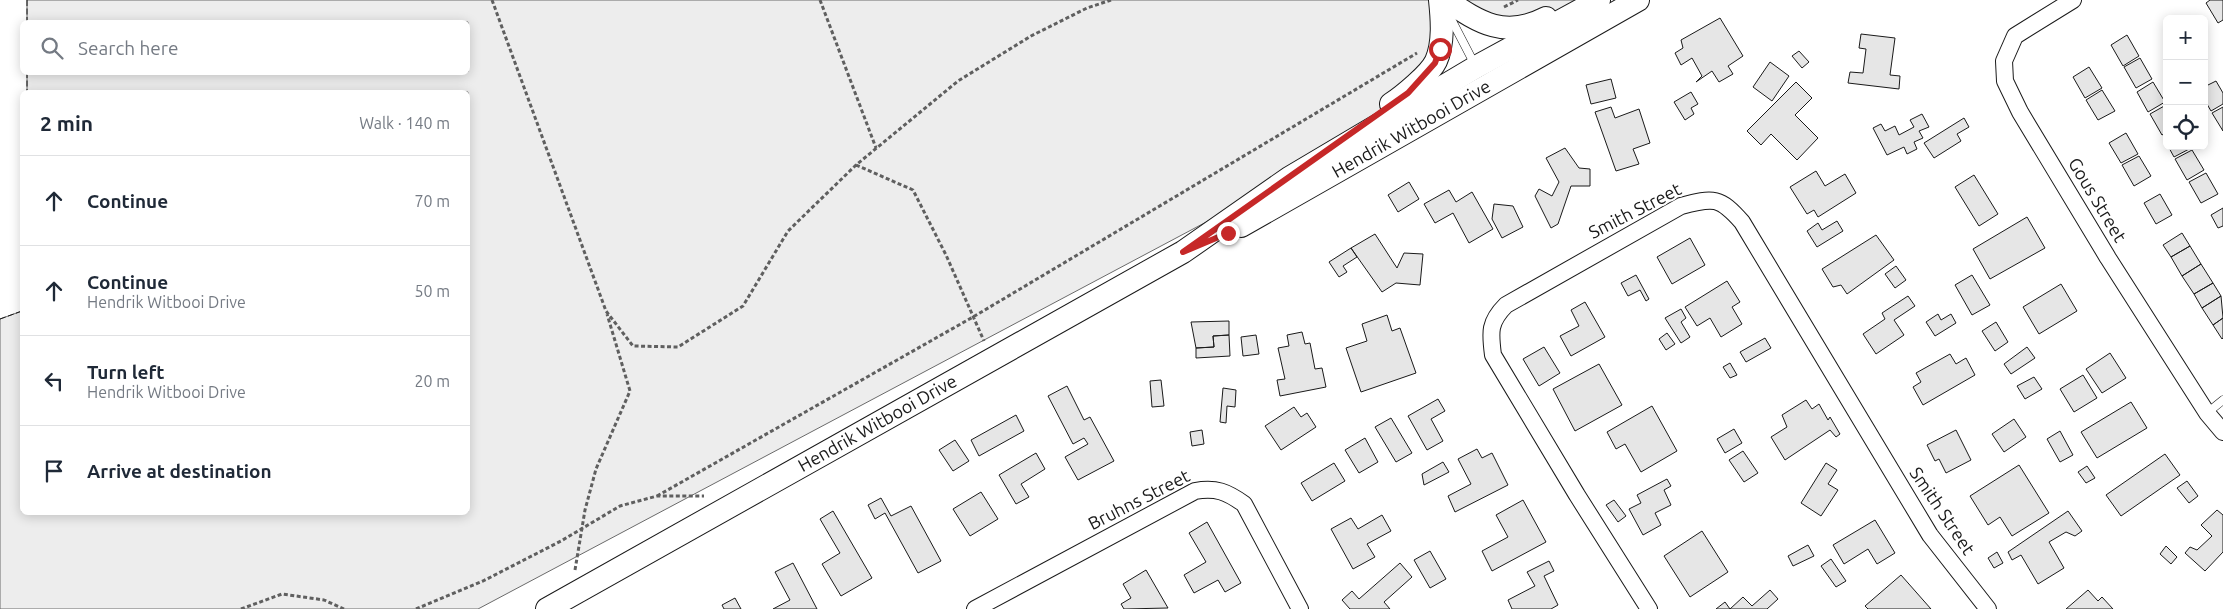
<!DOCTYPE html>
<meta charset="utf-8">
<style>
body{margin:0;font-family:Ubuntu,sans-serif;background:#f6f6f7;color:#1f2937}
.controls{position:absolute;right:15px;top:15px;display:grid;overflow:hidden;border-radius:8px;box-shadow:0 2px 12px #0003}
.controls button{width:45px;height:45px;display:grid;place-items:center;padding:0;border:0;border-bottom:1px solid #e0e1e3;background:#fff;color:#1f2937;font:25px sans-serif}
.stop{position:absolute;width:15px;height:15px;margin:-11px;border:4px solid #c62828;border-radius:50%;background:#fff}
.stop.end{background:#c62828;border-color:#fff;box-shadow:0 1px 5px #0008}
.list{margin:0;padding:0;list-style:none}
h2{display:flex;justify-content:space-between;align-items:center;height:65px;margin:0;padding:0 20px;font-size:21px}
h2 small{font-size:16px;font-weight:400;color:#747a83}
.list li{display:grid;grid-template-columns:32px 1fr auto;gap:15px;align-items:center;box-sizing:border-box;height:90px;padding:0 20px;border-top:1px solid #e0e1e3}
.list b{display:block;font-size:19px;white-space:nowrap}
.list p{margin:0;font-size:16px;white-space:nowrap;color:#747a83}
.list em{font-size:16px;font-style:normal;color:#747a83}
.icon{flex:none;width:28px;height:28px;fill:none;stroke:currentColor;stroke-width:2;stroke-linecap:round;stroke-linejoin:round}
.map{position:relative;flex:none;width:2223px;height:609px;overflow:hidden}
.search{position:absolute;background:#fff;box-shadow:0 2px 12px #0003;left:20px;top:20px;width:450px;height:55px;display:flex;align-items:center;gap:12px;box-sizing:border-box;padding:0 18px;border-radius:8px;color:#747a83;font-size:19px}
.panel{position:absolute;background:#fff;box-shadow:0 2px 12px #0003;left:20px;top:90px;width:450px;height:425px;border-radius:8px}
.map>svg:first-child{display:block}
.built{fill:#ededed;stroke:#6a6a6a}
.building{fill:#e6e6e6;stroke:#1a1a1a}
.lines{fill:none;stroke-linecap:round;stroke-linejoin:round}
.lane-casing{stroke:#1a1a1a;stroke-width:9}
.street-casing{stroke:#1a1a1a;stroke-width:18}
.secondary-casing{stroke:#1a1a1a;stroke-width:24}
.path{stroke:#5f5f5f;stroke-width:3;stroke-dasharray:4 2.5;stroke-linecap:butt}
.lane{stroke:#fff;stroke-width:8}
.street{stroke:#fff;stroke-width:16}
.secondary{stroke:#fff;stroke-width:22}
.fence{stroke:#1a1a1a;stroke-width:1;stroke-dasharray:6 2.5;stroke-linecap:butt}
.route{stroke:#c62828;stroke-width:6}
.labels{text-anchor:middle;stroke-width:4;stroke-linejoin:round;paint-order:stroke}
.street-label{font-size:18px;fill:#1a1a1a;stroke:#fff}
</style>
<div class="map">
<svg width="2223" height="609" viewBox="0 0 2223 609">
<rect width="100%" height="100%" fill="#fff"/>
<path class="built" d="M 27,0 L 1440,0 L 1440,40 L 1408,93 L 1289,178 L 478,609 L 0,609 L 0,319 L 22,311 L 22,512 L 468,512 L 468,92 L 27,92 L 27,73 L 468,72 L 468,22 L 27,22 Z
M 1446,0 L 1582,0 L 1520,27 Z"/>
<path class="building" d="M 2210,0 L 2223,0 L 2223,20 L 2218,23 L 2206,3 Z
M 1720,18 L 1743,56 L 1728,66 L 1733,74 L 1719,82 L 1712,71 L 1696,82 L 1702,76 L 1692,58 L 1681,65 L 1675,53 L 1683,48 L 1681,40 Z
M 1861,34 L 1895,38 L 1890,75 L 1900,76 L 1899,89 L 1848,83 L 1850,72 L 1863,73 L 1866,49 L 1859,48 Z
M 2127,35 L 2139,56 L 2123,66 L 2111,45 Z
M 1799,51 L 1809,62 L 1802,68 L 1792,56 Z
M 2140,58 L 2152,79 L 2136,88 L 2124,67 Z
M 1770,62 L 1789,76 L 1772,101 L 1753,87 Z
M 2089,67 L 2102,88 L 2085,98 L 2073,77 Z
M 1611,79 L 1616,98 L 1591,104 L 1586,85 Z
M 2216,81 L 2223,93 L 2223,104 L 2211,111 L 2204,99 L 2204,87 Z
M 1796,82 L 1812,98 L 1795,115 L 1818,138 L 1797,160 L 1771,134 L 1761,145 L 1747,131 Z
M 2153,82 L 2165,102 L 2148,112 L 2137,92 Z
M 2102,90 L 2115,111 L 2098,120 L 2086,100 Z
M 1691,92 L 1698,104 L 1691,108 L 1694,114 L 1685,120 L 1674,102 Z
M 2166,105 L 2167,132 L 2162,135 L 2150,114 Z
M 1611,107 L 1615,118 L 1639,109 L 1650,143 L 1633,149 L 1639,164 L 1616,171 L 1595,112 Z
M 2223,107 L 2223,131 L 2212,113 Z
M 1922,114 L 1929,127 L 1919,131 L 1923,138 L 1914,142 L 1917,149 L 1907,154 L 1904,147 L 1887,155 L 1873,128 L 1881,124 L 1885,131 L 1895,126 L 1899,135 L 1914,127 L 1910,120 Z
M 1964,118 L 1969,127 L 1957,134 L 1961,141 L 1934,158 L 1924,143 Z
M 2126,133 L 2138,154 L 2121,163 L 2109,143 Z
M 2168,146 L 2190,146 L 2191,148 L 2174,157 Z
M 1565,148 L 1579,168 L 1590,169 L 1590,186 L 1571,186 L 1558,224 L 1551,228 L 1535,196 L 1539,189 L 1552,196 L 1559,182 L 1546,158 Z
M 2192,150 L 2204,170 L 2187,180 L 2175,159 Z
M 2139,156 L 2151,176 L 2134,186 L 2122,165 Z
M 1816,171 L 1825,186 L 1845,174 L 1856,193 L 1818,217 L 1814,210 L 1807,214 L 1790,187 Z
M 2206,173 L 2218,194 L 2201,203 L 2189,182 Z
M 1974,175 L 1998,214 L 1979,226 L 1955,187 Z
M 1409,182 L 1419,199 L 1398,212 L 1388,195 Z
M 1449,190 L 1456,202 L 1472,192 L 1493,229 L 1469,243 L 1453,213 L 1435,223 L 1424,204 Z
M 2160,194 L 2172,215 L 2156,224 L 2144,203 Z
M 1494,204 L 1513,206 L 1523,227 L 1502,238 L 1492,219 Z
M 2223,208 L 2223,226 L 2218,228 L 2211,215 Z
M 2027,217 L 2045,248 L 1990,279 L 1973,249 Z
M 1837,221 L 1843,231 L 1817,247 L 1807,231 L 1818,223 L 1822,230 Z
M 2182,233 L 2190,246 L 2171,257 L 2163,245 Z
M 1375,234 L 1397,268 L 1404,253 L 1423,254 L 1420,285 L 1396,283 L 1382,292 L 1351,248 Z
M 1876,235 L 1894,260 L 1847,294 L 1841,285 L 1833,287 L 1822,269 Z
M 1690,238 L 1705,265 L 1672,284 L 1657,257 Z
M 2190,246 L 2201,264 L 2182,276 L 2171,257 Z
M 1351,248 L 1357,257 L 1343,266 L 1347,272 L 1339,277 L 1329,262 Z
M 2201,264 L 2213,283 L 2194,294 L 2182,276 Z
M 1896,266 L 1906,280 L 1895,288 L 1885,274 Z
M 1636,275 L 1649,299 L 1646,301 L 1640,290 L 1628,296 L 1621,283 Z
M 1972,275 L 1990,305 L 1972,315 L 1955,285 Z
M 1727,281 L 1740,302 L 1732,307 L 1742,324 L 1721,337 L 1710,318 L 1697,326 L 1685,307 Z
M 2213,283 L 2221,296 L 2202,308 L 2194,294 Z
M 2061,284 L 2077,311 L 2039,334 L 2023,307 Z
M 1908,296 L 1915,306 L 1894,320 L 1904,335 L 1876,354 L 1863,334 L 1885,319 L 1882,313 Z
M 2221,296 L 2223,318 L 2213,325 L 2202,308 Z
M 1585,302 L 1605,337 L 1571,356 L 1560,336 L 1579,326 L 1571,310 Z
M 1681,309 L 1686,318 L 1681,322 L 1690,337 L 1681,343 L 1665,318 Z
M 1938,314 L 1941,320 L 1951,314 L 1956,323 L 1935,336 L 1926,322 Z
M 1387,315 L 1392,331 L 1400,328 L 1416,373 L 1361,392 L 1346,348 L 1367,341 L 1362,324 Z
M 2223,318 L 2223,338 L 2222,339 L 2213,325 Z
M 1229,321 L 1229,335 L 1213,336 L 1214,347 L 1196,348 L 1191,322 Z
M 1996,322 L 2008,342 L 1995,351 L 1982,331 Z
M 1302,332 L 1305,344 L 1310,343 L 1315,369 L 1322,368 L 1326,387 L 1280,396 L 1277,380 L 1285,379 L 1278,348 L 1289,346 L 1287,335 Z
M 1667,333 L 1675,344 L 1666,350 L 1659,339 Z
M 1229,335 L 1230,356 L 1196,358 L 1196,348 L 1214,347 L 1213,336 Z
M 1256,335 L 1259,354 L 1243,356 L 1241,337 Z
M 1765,338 L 1771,348 L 1746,362 L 1740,352 Z
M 1544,347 L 1560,373 L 1539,386 L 1523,359 Z
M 2027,347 L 2035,358 L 2011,374 L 2004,364 Z
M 2110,353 L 2126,378 L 2102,393 L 2086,369 Z
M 1950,354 L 1956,364 L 1966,358 L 1975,375 L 1923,405 L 1913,387 L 1921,382 L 1916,373 Z
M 1730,363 L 1737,375 L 1730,378 L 1723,367 Z
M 1599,364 L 1622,405 L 1575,431 L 1553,389 Z
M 2083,375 L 2097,398 L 2074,412 L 2060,389 Z
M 2034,377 L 2042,389 L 2025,399 L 2017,386 Z
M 1161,380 L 1164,406 L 1152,407 L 1150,381 Z
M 1067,386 L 1084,420 L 1090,417 L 1114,461 L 1078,480 L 1065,457 L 1088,444 L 1084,438 L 1073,444 L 1048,396 Z
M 1223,388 L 1236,390 L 1235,407 L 1227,406 L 1226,423 L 1220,422 Z
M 1438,399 L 1445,411 L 1431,419 L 1443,441 L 1427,450 L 1408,416 Z
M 1806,400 L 1812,409 L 1819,404 L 1828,420 L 1830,417 L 1840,434 L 1836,437 L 1830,430 L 1785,460 L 1771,437 L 1787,427 L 1782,415 Z
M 2131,402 L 2147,428 L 2097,458 L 2081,432 Z
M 1652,406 L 1677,451 L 1641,472 L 1625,444 L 1616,449 L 1607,432 Z
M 1294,407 L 1301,417 L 1307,413 L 1316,427 L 1281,450 L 1265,426 Z
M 1016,415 L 1024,431 L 979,456 L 971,440 Z
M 1391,418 L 1412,453 L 1396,462 L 1375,427 Z
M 2014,419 L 2026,437 L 2004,452 L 1992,434 Z
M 1734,429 L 1742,443 L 1725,453 L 1717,439 Z
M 1202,430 L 1204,444 L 1192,446 L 1190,432 Z
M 1956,430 L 1971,460 L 1946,473 L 1939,459 L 1935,461 L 1927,445 Z
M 2060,431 L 2073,455 L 2060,462 L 2047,439 Z
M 1365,438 L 1378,462 L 1359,473 L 1345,450 Z
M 955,440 L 969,461 L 953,471 L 939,450 Z
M 1477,449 L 1482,458 L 1492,453 L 1508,485 L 1455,512 L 1448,496 L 1471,484 L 1458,459 Z
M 1743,451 L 1758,473 L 1744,482 L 1729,460 Z
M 1036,453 L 1045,469 L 1021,484 L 1029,497 L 1016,504 L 999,475 Z
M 2165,454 L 2180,475 L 2121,516 L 2106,495 Z
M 1443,462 L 1449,472 L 1424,485 L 1422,474 Z
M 1334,463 L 1345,481 L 1312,501 L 1301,483 Z
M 1826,463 L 1837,470 L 1828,484 L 1838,490 L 1821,516 L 1801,503 Z
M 2019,465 L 2049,513 L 2012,536 L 2000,517 L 1988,525 L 1970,496 Z
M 2087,466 L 2095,478 L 2086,483 L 2078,472 Z
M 1667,479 L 1671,486 L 1664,490 L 1671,505 L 1655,513 L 1661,525 L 1643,535 L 1629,509 L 1641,503 L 1637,495 Z
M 2187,481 L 2198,496 L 2189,503 L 2177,488 Z
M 981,492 L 998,519 L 970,536 L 953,509 Z
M 881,498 L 891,516 L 911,506 L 941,561 L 918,573 L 885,513 L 875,519 L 868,505 Z
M 1523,500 L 1546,542 L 1492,571 L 1482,551 L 1508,537 L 1496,515 Z
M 1614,500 L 1626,516 L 1618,522 L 1606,505 Z
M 2217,510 L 2223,515 L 2223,552 L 2205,571 L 2185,553 L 2190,547 L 2197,550 L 2212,536 L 2201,525 Z
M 833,511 L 872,578 L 841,596 L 822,564 L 840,553 L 820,519 Z
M 2068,511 L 2082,531 L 2075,536 L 2066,532 L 2049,542 L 2064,568 L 2038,584 L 2021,555 L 2012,560 L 2008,552 Z
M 1382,515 L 1391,531 L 1367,544 L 1375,557 L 1353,569 L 1331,529 L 1351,518 L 1358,529 Z
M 1875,520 L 1895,553 L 1877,564 L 1868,549 L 1844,564 L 1833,545 Z
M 1207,522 L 1241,583 L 1225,592 L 1218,580 L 1194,593 L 1184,575 L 1206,562 L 1189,533 Z
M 1702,531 L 1728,572 L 1690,597 L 1664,556 Z
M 1808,545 L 1814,556 L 1793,566 L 1788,556 Z
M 2166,546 L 2177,557 L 2171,564 L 2160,554 Z
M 1430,551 L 1446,579 L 1430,588 L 1414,560 Z
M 1997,552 L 2003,563 L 1994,568 L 1988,558 Z
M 1831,559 L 1846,581 L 1836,587 L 1821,566 Z
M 1549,561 L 1554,571 L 1544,576 L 1558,605 L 1551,609 L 1512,609 L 1508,600 L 1535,586 L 1527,572 Z
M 793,563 L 817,609 L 773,609 L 790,600 L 775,572 Z
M 1400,563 L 1412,577 L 1384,602 L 1390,609 L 1350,609 L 1342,600 L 1352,591 L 1359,599 Z
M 1146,570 L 1168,608 L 1124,609 L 1121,604 L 1131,598 L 1123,584 Z
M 1901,575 L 1931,609 L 1868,609 L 1865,606 Z
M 1770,590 L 1778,599 L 1767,609 L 1716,609 L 1725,602 L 1730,609 L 1743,597 L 1752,606 Z
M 2088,590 L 2098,601 L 2102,597 L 2113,609 L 2066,609 Z
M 735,598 L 741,609 L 724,609 L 722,605 Z"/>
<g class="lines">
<g class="lane-casing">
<path id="lane" d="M 1448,13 L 1475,65
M 2207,413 L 2223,400"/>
</g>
<g class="street-casing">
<path id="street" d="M 2073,0 L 2015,36 L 2004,61 L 2005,81 L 2020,112 L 2108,258 L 2207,413 L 2223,432
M 975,609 L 1195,491 C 1216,487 1227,492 1244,504 L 1300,609
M 1649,609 L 1577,495 L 1493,355 C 1490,332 1489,322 1506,305 L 1681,206 C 1714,197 1720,197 1742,222 L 1930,535 L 1988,609"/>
</g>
<g class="secondary-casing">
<g id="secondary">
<path d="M 1446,0 C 1480,23 1505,39 1546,18"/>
<path d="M 1391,104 C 1403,96 1430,74 1436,61 C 1444,43 1442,19 1440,0"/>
<path id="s1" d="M 1241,226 L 1638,0"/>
<path id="s2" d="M 547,609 L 1183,252 L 1289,178 L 1476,67 L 1599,0"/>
</g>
</g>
<path class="path" d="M 492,0 L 606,311 L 633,346 L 678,347 L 743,306 L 788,231 L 856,165 L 958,81 L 1031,36 L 1087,8 L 1111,0
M 820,0 L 876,148
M 1504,7 L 1518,0
M 856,165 L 913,190 L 946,255 L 984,341
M 657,496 L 973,317 L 1417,53
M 575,570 L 585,510 L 596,469 L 630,391 L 607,314
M 241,609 L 282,594 L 324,600 L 344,609
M 416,609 L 483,581 L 561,541 L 620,506 L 657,496 L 704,496"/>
<use href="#lane" class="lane"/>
<use href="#street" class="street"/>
<use href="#secondary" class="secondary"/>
<path class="fence" d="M 27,0 L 27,22
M 27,72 L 27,92
M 0,319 L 22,311"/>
</g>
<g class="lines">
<path class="route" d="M 1228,233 L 1183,252 L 1408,93 L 1435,63 L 1440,49"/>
</g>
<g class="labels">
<g class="street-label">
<text dy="6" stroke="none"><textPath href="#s1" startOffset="196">Hendrik Witbooi Drive</textPath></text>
<text transform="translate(2097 200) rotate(59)" y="6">Gous Street</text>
<text transform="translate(1635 211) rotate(-27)" y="6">Smith Street</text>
<text dy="6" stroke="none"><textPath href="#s2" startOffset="379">Hendrik Witbooi Drive</textPath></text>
<text transform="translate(1139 500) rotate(-27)" y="6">Bruhns Street</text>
<text transform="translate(1942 511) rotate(56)" y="6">Smith Street</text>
</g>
</g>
</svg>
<div class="controls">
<button>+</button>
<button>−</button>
<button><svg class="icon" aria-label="locate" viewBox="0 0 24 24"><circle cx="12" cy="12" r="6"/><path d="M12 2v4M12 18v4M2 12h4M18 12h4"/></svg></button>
</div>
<div class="stop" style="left:1440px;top:49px"></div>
<div class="stop end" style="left:1228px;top:233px"></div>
<div class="search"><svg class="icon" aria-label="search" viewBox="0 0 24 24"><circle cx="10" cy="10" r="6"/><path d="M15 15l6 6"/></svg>Search here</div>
<section class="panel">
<h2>2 min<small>Walk · 140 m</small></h2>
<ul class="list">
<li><svg class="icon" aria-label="ahead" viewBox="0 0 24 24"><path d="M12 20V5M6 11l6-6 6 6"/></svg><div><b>Continue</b></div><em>70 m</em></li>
<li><svg class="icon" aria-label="ahead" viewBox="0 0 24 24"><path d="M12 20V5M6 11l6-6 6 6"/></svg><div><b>Continue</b><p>Hendrik Witbooi Drive</p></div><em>50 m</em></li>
<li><svg class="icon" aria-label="left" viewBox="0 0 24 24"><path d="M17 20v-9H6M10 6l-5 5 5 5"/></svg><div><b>Turn left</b><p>Hendrik Witbooi Drive</p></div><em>20 m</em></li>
<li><svg class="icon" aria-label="arrive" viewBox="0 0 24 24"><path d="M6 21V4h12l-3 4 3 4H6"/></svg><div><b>Arrive at destination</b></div></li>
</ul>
</section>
</div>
